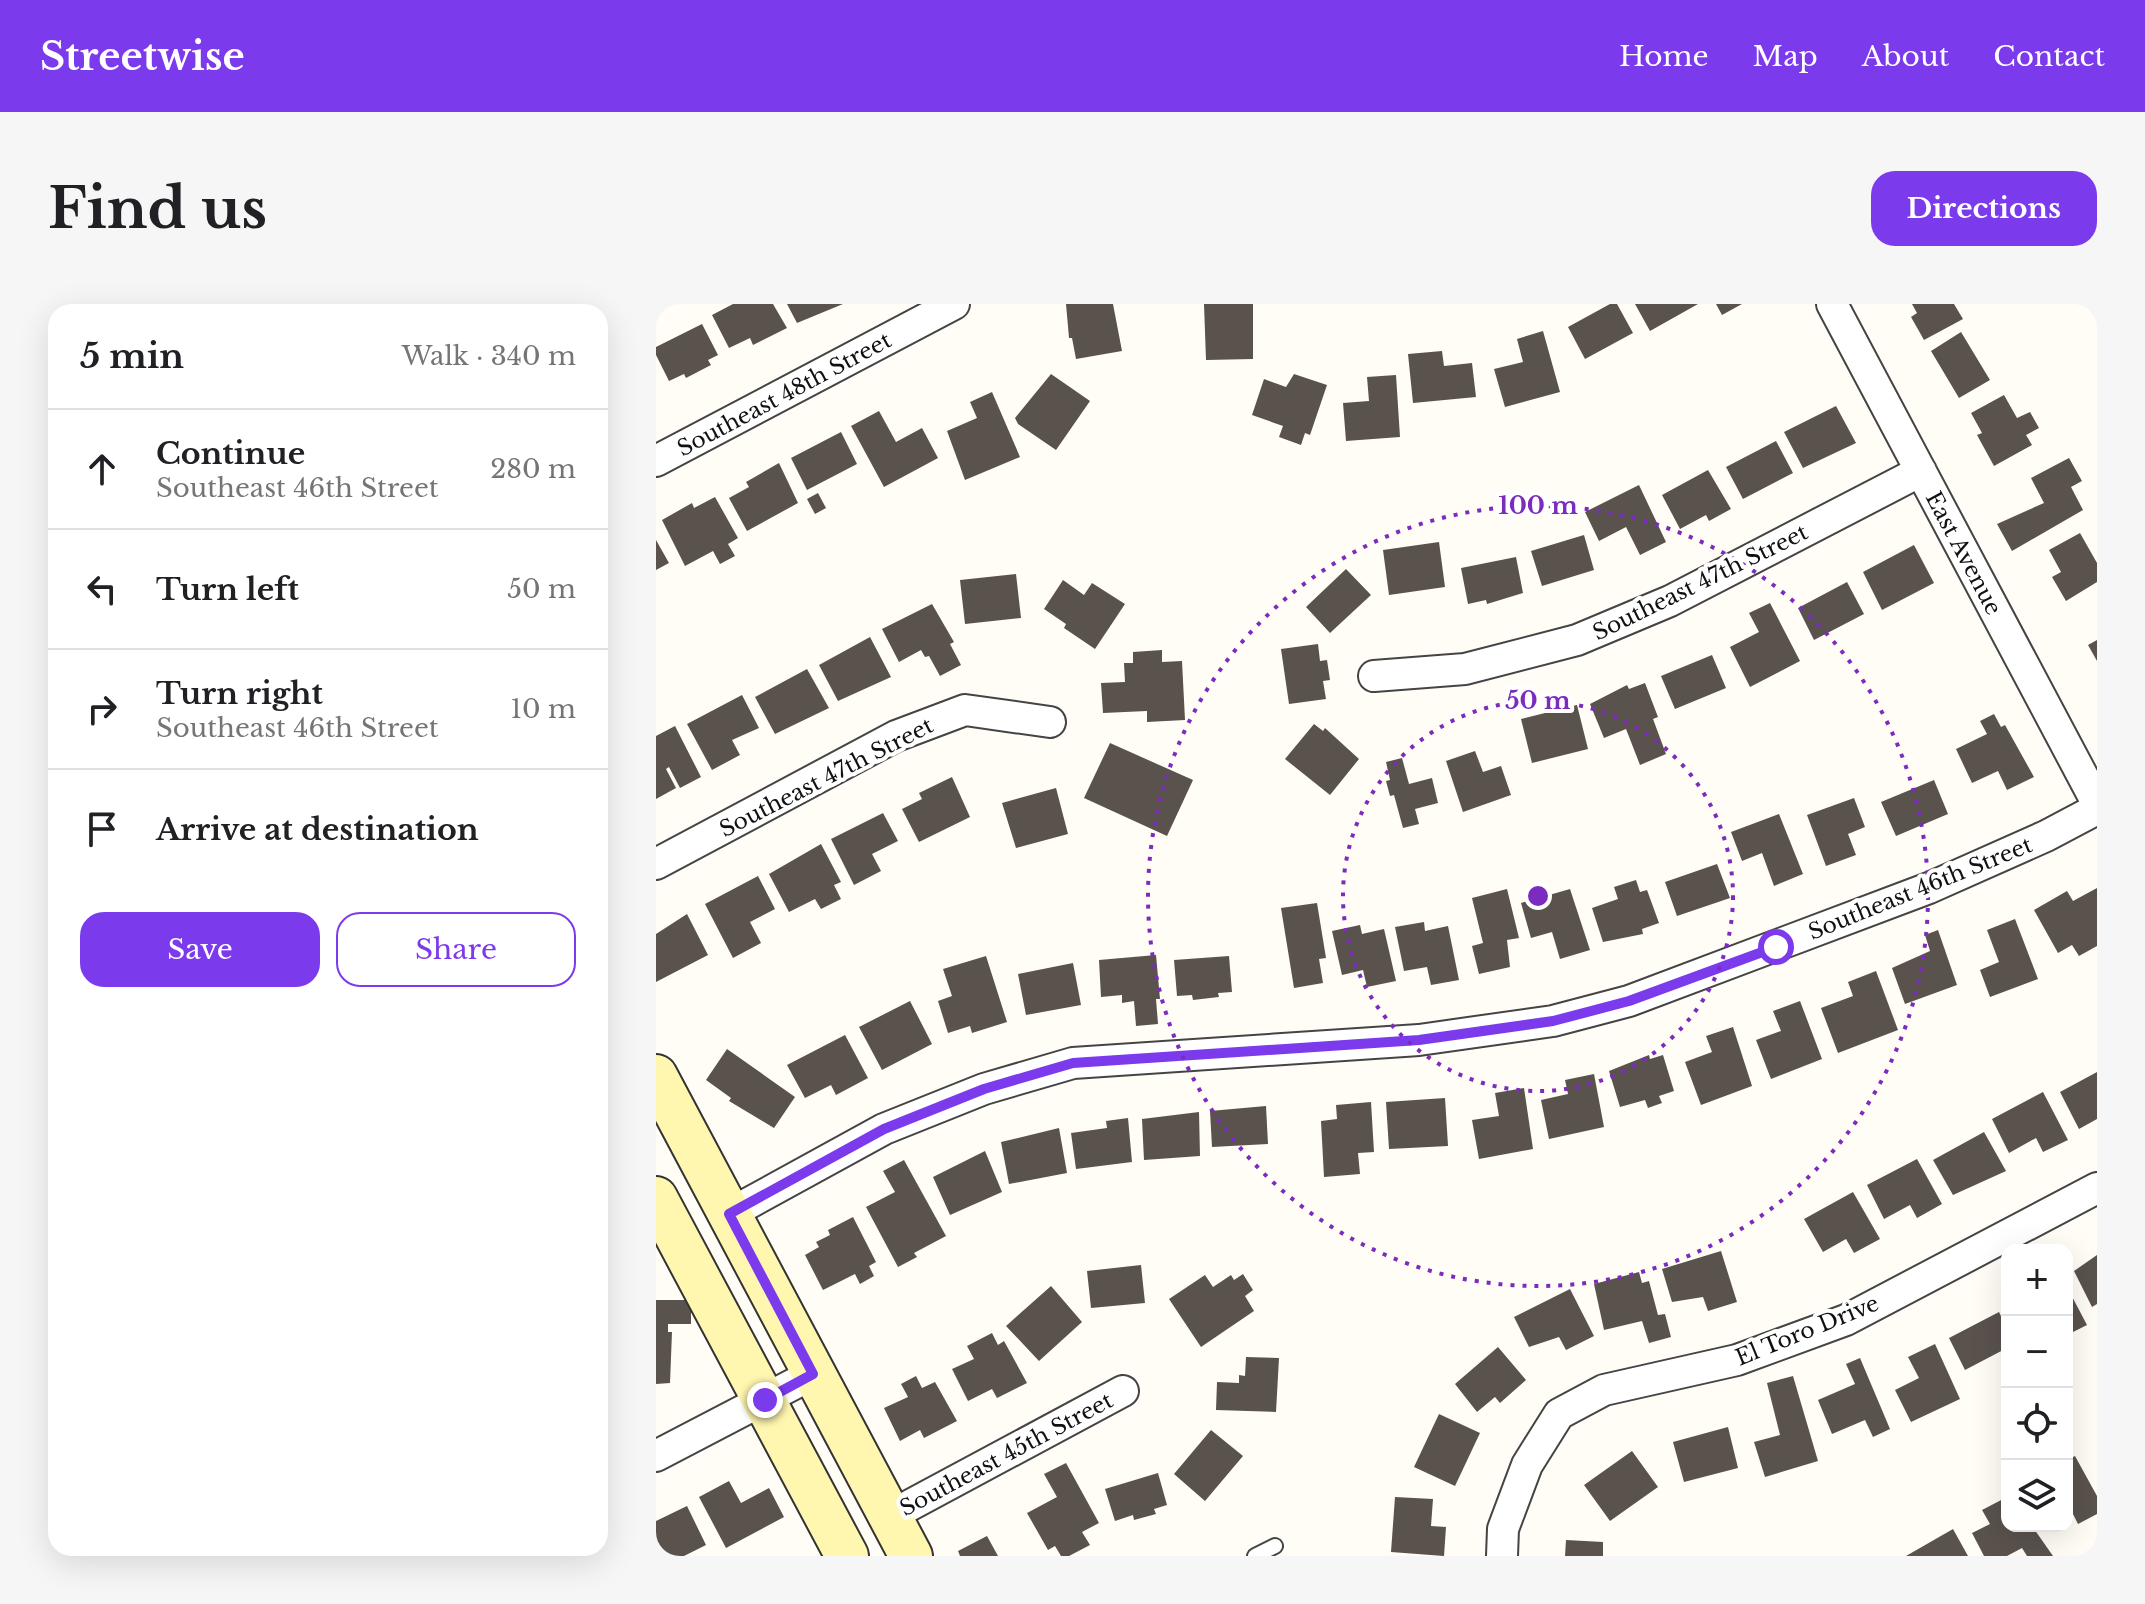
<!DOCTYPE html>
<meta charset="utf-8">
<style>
body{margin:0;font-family:"Libre Baskerville",serif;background:#f6f6f6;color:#202124}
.controls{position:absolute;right:24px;bottom:24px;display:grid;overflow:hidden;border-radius:16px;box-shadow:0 8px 32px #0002}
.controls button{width:72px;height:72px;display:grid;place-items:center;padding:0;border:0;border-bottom:2px solid #e0e0e0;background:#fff;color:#202124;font:40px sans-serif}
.stop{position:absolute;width:24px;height:24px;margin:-18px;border:6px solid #7c3aed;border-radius:50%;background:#fff}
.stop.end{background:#7c3aed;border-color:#fff;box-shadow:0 2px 8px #0008}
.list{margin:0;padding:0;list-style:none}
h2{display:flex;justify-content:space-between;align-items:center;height:104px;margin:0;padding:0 32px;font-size:34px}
h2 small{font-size:26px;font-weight:400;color:#757577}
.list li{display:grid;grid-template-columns:52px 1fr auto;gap:24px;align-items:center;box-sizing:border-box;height:120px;padding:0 32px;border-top:2px solid #e0e0e0}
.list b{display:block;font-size:30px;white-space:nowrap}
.list p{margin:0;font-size:26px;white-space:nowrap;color:#757577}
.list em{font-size:26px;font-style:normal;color:#757577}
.actions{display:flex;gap:16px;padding:24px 32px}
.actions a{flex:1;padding:18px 0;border:2px solid #7c3aed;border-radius:24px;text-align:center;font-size:28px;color:#7c3aed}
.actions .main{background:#7c3aed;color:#fff}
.icon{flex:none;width:44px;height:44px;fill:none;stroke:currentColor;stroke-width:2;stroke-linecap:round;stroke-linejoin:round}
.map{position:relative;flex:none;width:1441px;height:1252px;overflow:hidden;border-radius:24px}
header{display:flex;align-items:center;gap:48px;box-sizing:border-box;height:112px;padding:0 40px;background:#7c3aed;color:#fff}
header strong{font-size:38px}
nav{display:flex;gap:44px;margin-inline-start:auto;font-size:28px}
.intro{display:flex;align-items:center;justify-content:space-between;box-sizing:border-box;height:192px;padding:0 48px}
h1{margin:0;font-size:56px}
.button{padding:20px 36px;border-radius:24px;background:#7c3aed;color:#fff;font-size:28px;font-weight:700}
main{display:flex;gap:48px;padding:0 48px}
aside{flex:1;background:#fff;border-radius:24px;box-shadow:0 8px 32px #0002}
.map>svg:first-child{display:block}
.building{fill:#5a524d}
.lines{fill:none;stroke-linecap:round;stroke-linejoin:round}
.lane-casing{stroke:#444;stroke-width:18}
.street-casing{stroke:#444;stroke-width:34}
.secondary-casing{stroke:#333;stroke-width:46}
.lane{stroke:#fff;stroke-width:14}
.street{stroke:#fff;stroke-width:30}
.secondary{stroke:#fff6b0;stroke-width:42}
.route{stroke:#7c3aed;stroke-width:10}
.ring{fill:none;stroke:#7b2cbf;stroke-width:4;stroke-dasharray:4 8}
.labels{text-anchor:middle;stroke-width:8;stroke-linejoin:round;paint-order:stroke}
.street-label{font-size:22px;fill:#111;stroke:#fff}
.centre{fill:#7b2cbf;stroke:#fff;stroke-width:4}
.ring-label{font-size:24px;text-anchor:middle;font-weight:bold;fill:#7b2cbf;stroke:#fff;stroke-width:8;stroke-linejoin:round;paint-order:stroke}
</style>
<header>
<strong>Streetwise</strong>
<nav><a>Home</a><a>Map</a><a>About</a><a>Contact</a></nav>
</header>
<div class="intro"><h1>Find us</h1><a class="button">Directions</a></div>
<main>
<aside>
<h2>5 min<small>Walk · 340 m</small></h2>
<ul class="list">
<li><svg class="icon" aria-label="ahead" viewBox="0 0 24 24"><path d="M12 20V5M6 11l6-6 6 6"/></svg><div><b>Continue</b><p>Southeast 46th Street</p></div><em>280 m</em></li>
<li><svg class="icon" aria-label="left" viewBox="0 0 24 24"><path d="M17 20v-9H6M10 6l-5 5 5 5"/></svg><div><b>Turn left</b></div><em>50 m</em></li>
<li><svg class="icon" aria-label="right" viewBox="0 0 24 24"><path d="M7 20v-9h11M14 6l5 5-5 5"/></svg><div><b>Turn right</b><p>Southeast 46th Street</p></div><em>10 m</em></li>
<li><svg class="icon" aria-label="arrive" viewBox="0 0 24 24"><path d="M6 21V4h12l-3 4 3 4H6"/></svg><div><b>Arrive at destination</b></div></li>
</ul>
<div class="actions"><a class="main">Save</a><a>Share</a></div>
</aside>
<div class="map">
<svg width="1441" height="1252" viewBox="0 0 1441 1252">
<rect width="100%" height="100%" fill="#fffdf5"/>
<path class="building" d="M 77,0 L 117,0 L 131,24 L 97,41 L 94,34 L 73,44 L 56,11 Z
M 131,0 L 187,0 L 141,19 Z
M 410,0 L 457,0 L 466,47 L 420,55 L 416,34 L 413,34 Z
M 548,0 L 597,0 L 597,55 L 550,56 Z
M 954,0 L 961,0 L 977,29 L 929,55 L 912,23 Z
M 979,0 L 1042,0 L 994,27 Z
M 1060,0 L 1086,0 L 1066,11 Z
M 1256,0 L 1298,0 L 1307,15 L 1268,36 L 1255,13 L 1261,9 Z
M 46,20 L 62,51 L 52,56 L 55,61 L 30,74 L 28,70 L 13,77 L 0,51 L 0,43 Z
M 887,27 L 904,88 L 849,103 L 838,65 L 867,58 L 861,35 Z
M 1305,28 L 1334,76 L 1303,94 L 1275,47 Z
M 786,47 L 788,62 L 816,59 L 820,93 L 757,99 L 752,50 Z
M 395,70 L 434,97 L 400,146 L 362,120 L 359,114 Z
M 638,70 L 671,81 L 654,131 L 649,129 L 645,141 L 623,133 L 627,122 L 596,111 L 608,75 L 630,83 Z
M 740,71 L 744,133 L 690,137 L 687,99 L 713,97 L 711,73 Z
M 336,88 L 364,153 L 309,176 L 291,127 L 321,114 L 314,98 Z
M 1348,91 L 1361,114 L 1374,108 L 1383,124 L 1370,131 L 1376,141 L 1338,162 L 1321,131 L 1326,129 L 1315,109 Z
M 1180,102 L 1200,139 L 1147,164 L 1128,128 Z
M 223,107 L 240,138 L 266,124 L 282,154 L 228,183 L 195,122 Z
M 185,128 L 201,160 L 151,186 L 135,154 Z
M 1120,137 L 1137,169 L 1087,195 L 1070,163 Z
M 1413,154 L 1426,177 L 1415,183 L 1427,206 L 1356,247 L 1341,220 L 1388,199 L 1375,174 Z
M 123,159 L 142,199 L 91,227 L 73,194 L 93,183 L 90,178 Z
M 1052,166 L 1075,205 L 1053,217 L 1050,211 L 1024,225 L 1006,191 Z
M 983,181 L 1010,238 L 984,251 L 970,223 L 943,237 L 929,208 Z
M 162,189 L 170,204 L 159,210 L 151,195 Z
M 59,193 L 82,234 L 72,240 L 79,252 L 64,260 L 57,247 L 29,262 L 6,216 L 36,199 L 38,204 Z
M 1424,229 L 1441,259 L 1441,278 L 1410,297 L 1396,273 L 1405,268 L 1393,246 Z
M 928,231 L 938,266 L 886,282 L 875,247 Z
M 0,236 L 13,259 L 0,266 Z
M 783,238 L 789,283 L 733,291 L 727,246 Z
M 1258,241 L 1278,279 L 1226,306 L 1207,268 Z
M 860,253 L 867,289 L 831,300 L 830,296 L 812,300 L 805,264 Z
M 690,265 L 715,291 L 674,329 L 650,303 Z
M 360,270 L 365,314 L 309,320 L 304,276 Z
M 407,276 L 428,291 L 436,279 L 469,300 L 439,345 L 408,324 L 410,320 L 388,305 Z
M 1191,278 L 1208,310 L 1158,336 L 1142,304 Z
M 1114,299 L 1144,357 L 1094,383 L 1074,343 L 1103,328 L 1093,309 Z
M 276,300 L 298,338 L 294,340 L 305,361 L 284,372 L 273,352 L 269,353 L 265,346 L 243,358 L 226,325 Z
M 214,333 L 235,373 L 182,397 L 163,361 Z
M 1441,336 L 1441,357 L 1432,341 Z
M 662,340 L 664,357 L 671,356 L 674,376 L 667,377 L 670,395 L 633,400 L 625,345 Z
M 506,346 L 506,358 L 526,357 L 529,416 L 491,418 L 491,407 L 447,409 L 445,379 L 469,378 L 468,359 L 477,359 L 477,348 Z
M 1056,351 L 1070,384 L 1019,405 L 1005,372 Z
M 151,365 L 173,404 L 119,430 L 99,393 Z
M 989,379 L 1002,413 L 997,415 L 1010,450 L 984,461 L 970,425 L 948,434 L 934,400 L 971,381 L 973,385 Z
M 86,391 L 103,424 L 76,436 L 84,451 L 56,466 L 31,420 Z
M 921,401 L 932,445 L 876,459 L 865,415 Z
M 1338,410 L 1345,423 L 1349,421 L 1378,473 L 1351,486 L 1342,467 L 1316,479 L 1300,445 L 1331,430 L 1324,417 Z
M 658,420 L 667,427 L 669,424 L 703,455 L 674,491 L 629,455 Z
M 19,422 L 45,473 L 24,484 L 13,463 L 10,465 L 20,484 L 0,495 L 0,432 Z
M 454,439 L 537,476 L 511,532 L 428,494 Z
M 819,447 L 827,468 L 845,462 L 855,491 L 807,508 L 790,457 Z
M 746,454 L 753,480 L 776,474 L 782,499 L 759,505 L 763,520 L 747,524 L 738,491 L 734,492 L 730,477 L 734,476 L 730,458 Z
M 296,473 L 314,513 L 263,538 L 246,505 L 266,495 L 263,489 Z
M 1278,476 L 1292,510 L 1240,532 L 1225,498 Z
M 400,484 L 412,530 L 360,544 L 346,499 Z
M 1198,494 L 1209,523 L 1192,530 L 1200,551 L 1170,562 L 1151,511 Z
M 227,509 L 242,537 L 216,550 L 225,567 L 198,581 L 175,535 Z
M 1123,510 L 1147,570 L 1118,582 L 1106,549 L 1086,557 L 1075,528 Z
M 165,540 L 185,578 L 178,581 L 185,595 L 165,605 L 159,595 L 133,608 L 113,570 Z
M 1061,560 L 1074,594 L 1021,612 L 1009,578 Z
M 102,572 L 119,605 L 94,618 L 105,639 L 77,654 L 49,600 Z
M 980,576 L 984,588 L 991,586 L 1003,619 L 986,625 L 987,630 L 947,638 L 936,604 L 962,595 L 958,583 Z
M 1441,584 L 1441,642 L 1423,652 L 1416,641 L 1402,649 L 1378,606 L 1411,587 L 1417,597 Z
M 851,585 L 863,634 L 851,636 L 854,663 L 823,670 L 816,642 L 827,639 L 816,594 Z
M 914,585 L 934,646 L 904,655 L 896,628 L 875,634 L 865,599 Z
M 661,599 L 670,654 L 663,655 L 667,679 L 638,684 L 625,604 Z
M 31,610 L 52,651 L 0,678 L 0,630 Z
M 1359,615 L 1382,675 L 1334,693 L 1324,666 L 1343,658 L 1331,626 Z
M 768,618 L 769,627 L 792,622 L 803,676 L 775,681 L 771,663 L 748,667 L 739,623 Z
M 704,621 L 706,630 L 728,625 L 740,677 L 711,683 L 707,666 L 686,671 L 676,627 Z
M 1282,626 L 1301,681 L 1249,700 L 1236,664 L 1274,647 L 1269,631 Z
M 500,651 L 504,695 L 500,695 L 502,720 L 480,722 L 478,697 L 466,699 L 466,691 L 445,693 L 443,656 Z
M 330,652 L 351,718 L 316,729 L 314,722 L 292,729 L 282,697 L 296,692 L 287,665 Z
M 573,652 L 576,688 L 562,689 L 563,693 L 537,696 L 536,691 L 521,692 L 518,656 Z
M 417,659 L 425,701 L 370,711 L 362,670 Z
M 1220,667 L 1242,726 L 1182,749 L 1165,704 L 1197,692 L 1192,678 Z
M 254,697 L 276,740 L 226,766 L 203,723 Z
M 1144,697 L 1166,755 L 1115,775 L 1100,736 L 1125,727 L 1117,707 Z
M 1077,723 L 1096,782 L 1045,801 L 1029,758 L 1056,748 L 1050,732 Z
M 189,731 L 212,774 L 180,791 L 175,781 L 149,794 L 131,761 Z
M 71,745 L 139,793 L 118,824 L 73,797 L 75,794 L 50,776 Z
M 993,751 L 994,755 L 1007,751 L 1018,787 L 1003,792 L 1006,799 L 992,804 L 989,796 L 964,803 L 953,767 Z
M 1441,768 L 1441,815 L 1423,825 L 1404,788 Z
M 938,770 L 948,823 L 893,835 L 885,796 L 912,790 L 909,776 Z
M 868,784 L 877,845 L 823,855 L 816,816 L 843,812 L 839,789 Z
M 1387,788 L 1412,836 L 1387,848 L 1380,834 L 1353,849 L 1336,815 Z
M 789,794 L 792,842 L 733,845 L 730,798 Z
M 715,798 L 718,848 L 702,849 L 704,870 L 668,873 L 665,817 L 681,815 L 680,801 Z
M 610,802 L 612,840 L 556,843 L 554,807 Z
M 543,808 L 544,852 L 488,856 L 486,815 Z
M 472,814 L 476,858 L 420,865 L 415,829 L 451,824 L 450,817 Z
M 403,824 L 411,869 L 353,880 L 345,838 Z
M 1328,828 L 1350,867 L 1297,891 L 1277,856 Z
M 329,847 L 346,888 L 294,911 L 277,873 Z
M 1261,855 L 1286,900 L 1261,914 L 1254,901 L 1228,915 L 1211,881 Z
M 248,856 L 290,932 L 258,949 L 261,953 L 242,963 L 210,903 L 239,888 L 227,867 Z
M 1197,888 L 1224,935 L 1198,949 L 1190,935 L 1167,948 L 1148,915 Z
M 197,913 L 220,958 L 213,962 L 218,972 L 204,980 L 199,970 L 167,986 L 149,951 L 163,943 L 160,938 L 174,931 L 172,926 Z
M 1065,947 L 1081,998 L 1052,1007 L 1047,993 L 1016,998 L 1006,965 Z
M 1441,951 L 1441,1000 L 1436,1003 L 1418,967 Z
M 485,961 L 489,999 L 435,1004 L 431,967 Z
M 983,968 L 986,979 L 993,977 L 1002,1011 L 1009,1010 L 1015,1033 L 993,1039 L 986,1017 L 948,1026 L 938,980 Z
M 587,970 L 597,986 L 589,992 L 598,1007 L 545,1043 L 513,995 L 549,971 L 557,983 L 575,971 L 578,976 Z
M 395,982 L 426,1018 L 383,1057 L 350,1022 Z
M 1411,983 L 1431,1021 L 1411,1031 Z
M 914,985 L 938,1032 L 910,1046 L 903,1033 L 873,1043 L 858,1013 Z
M 0,996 L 35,996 L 35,1020 L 12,1020 L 12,1028 L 16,1028 L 14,1079 L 0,1080 Z
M 1343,1008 L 1351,1025 L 1351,1044 L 1309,1066 L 1293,1034 Z
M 336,1029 L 342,1041 L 348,1037 L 371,1079 L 341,1094 L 336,1085 L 312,1097 L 296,1065 L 318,1055 L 311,1042 Z
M 1279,1040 L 1304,1095 L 1255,1118 L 1239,1086 L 1263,1074 L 1252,1053 Z
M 842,1043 L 870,1076 L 844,1099 L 839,1093 L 821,1108 L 799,1080 Z
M 590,1053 L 623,1054 L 620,1108 L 560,1106 L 561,1078 L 583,1079 L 583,1071 L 589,1072 Z
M 1204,1054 L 1234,1125 L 1217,1133 L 1209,1116 L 1176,1130 L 1162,1096 L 1199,1080 L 1190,1060 Z
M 260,1072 L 266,1084 L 279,1078 L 301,1117 L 268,1134 L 264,1126 L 244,1137 L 228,1104 L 252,1093 L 245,1080 Z
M 1137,1072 L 1162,1157 L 1109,1173 L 1098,1138 L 1124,1131 L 1111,1079 Z
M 783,1110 L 824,1129 L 799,1182 L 758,1163 Z
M 1072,1123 L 1082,1164 L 1028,1178 L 1017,1138 Z
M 555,1126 L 587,1152 L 549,1197 L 518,1170 Z
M 976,1147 L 1002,1183 L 954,1217 L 928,1181 Z
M 1419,1152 L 1441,1192 L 1441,1210 L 1422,1220 L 1411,1198 L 1411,1156 Z
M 410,1159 L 443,1219 L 426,1228 L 434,1241 L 413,1252 L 405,1252 L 399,1242 L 392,1246 L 371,1209 L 401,1193 L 388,1170 Z
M 502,1169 L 511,1201 L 498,1205 L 500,1210 L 478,1216 L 477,1211 L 459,1217 L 449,1185 Z
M 73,1177 L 85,1199 L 113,1184 L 128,1213 L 70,1244 L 43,1193 Z
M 739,1193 L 777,1195 L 775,1222 L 790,1223 L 788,1252 L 735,1248 Z
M 1351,1193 L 1351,1222 L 1376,1222 L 1397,1252 L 1371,1252 L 1366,1244 L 1351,1252 L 1328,1252 L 1316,1229 L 1334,1220 L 1326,1206 Z
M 31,1202 L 50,1241 L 28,1252 L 0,1252 L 0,1217 Z
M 1297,1225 L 1312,1252 L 1250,1252 Z
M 331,1232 L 342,1252 L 304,1252 L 302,1247 Z
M 910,1236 L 947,1238 L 947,1252 L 909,1252 Z"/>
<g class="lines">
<g class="lane-casing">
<path id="lane" d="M 599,1252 L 619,1242"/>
</g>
<g class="street-casing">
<path id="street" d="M 1176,0 L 1441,499
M 0,157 L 298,0
M 718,372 L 809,365 L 921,336 L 1014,297 L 1265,167
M 0,560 L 240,432 L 309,406 L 394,418
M 73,910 L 228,825 L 328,785 L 417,759 L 763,736 L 897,717 L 973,697 L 1273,584 L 1390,532 L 1441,505
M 0,1152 L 157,1070
M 234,1212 L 467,1087
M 846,1252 L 847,1225 L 871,1161 L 903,1110 L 948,1086 L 1081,1056 L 1190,1016 L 1441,884"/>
</g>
<g class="secondary-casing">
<path id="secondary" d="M 0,772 L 255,1252
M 0,894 L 191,1252"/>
</g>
<use href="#lane" class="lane"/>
<use href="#street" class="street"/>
<use href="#secondary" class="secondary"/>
</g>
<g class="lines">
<path class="route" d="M 109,1096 L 157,1070 L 73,910 L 228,825 L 328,785 L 417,759 L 763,736 L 897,717 L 973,697 L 1120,643"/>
</g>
<g class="ring">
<circle cx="882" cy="592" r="195"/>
<circle cx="882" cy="592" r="390"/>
</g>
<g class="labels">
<g class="street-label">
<text transform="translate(128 90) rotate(-28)" y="8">Southeast 48th Street</text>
<text transform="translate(1308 249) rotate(62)" y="8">East Avenue</text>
<text transform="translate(1044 278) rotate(-26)" y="8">Southeast 47th Street</text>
<text transform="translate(170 473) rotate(-27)" y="8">Southeast 47th Street</text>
<text transform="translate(1264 584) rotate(-22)" y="8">Southeast 46th Street</text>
<text transform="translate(1151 1026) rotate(-22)" y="8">El Toro Drive</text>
<text transform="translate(350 1150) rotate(-28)" y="8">Southeast 45th Street</text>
</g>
</g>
<circle cx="882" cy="592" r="12" class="centre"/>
<g class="ring-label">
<text x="882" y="210">100 m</text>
<text x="882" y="405">50 m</text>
</g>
</svg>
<div class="controls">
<button>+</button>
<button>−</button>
<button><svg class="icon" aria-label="locate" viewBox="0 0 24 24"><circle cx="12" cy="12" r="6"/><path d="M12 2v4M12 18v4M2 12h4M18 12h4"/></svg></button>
<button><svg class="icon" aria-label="layers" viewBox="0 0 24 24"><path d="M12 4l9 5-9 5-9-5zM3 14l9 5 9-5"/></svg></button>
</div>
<div class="stop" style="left:1120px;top:643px"></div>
<div class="stop end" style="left:109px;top:1096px"></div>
</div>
</main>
